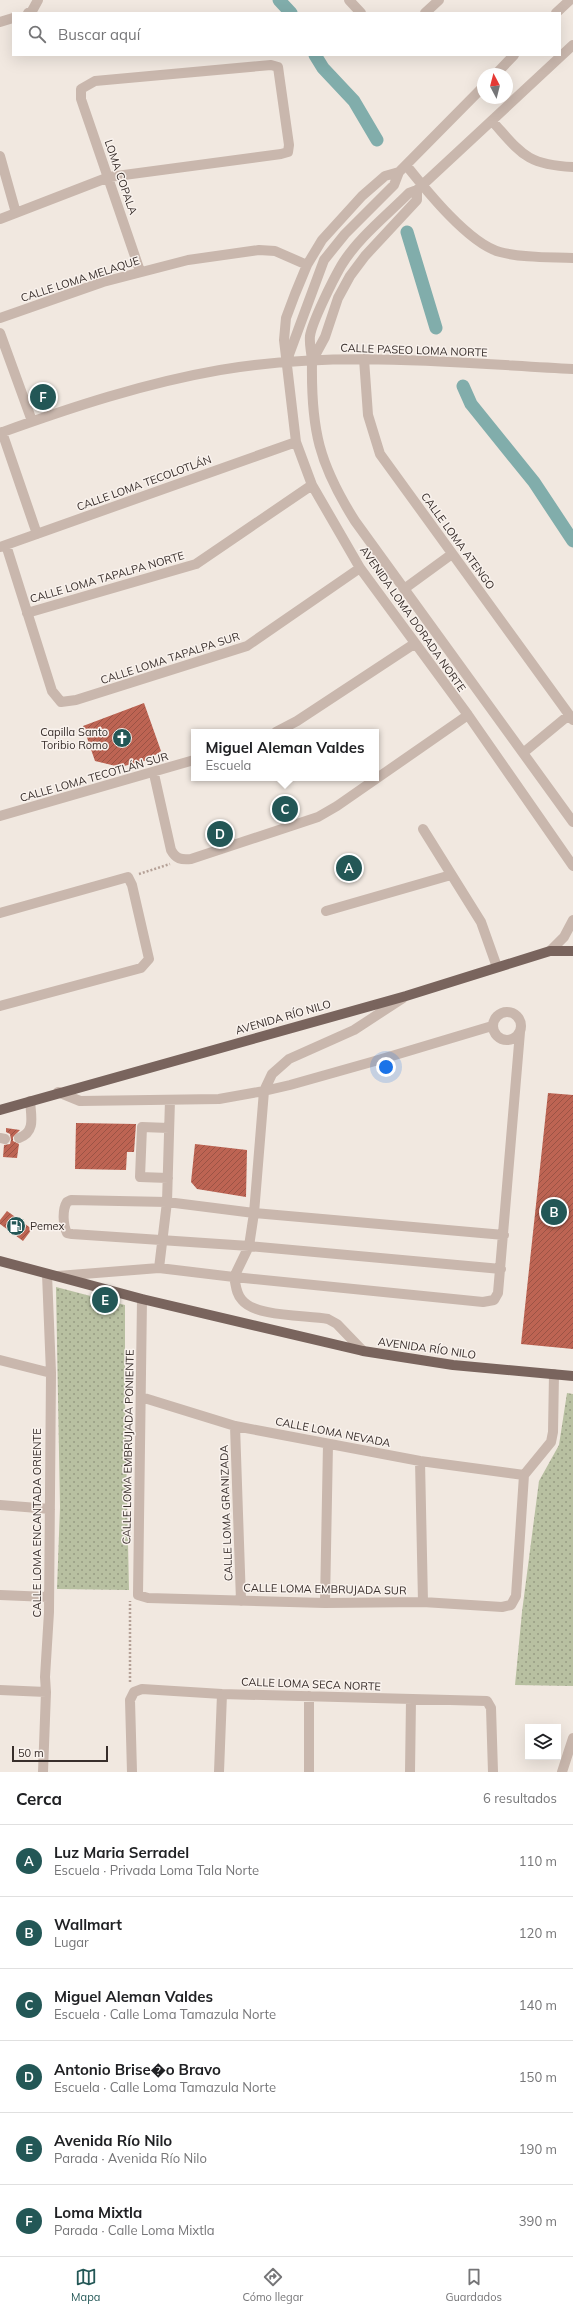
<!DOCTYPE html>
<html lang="es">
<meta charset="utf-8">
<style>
body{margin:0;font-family:Mulish,sans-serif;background:#f6f6f6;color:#202124}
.controls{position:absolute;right:12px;bottom:12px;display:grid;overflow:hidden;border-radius:0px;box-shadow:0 4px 16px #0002}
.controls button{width:36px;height:36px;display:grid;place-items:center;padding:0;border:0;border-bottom:1px solid #e0e0e0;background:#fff;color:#202124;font:20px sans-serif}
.compass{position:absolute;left:477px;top:68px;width:36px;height:36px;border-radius:50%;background:#fff;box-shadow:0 4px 16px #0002;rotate:353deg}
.scale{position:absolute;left:12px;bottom:10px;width:96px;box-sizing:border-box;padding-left:4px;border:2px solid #382e2b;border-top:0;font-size:11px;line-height:14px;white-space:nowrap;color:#382e2b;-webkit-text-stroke:3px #f9f2ed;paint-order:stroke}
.you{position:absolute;left:386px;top:1067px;width:14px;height:14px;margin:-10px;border:3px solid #fff;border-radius:50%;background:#1a73e8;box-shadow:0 0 0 6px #1a73e833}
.badge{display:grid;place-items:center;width:26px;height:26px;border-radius:50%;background:#235756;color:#fff;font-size:13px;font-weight:700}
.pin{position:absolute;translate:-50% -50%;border:2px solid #fff;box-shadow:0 1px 4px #0006}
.popup{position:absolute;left:191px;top:729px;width:188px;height:52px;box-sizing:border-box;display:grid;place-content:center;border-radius:0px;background:#fff;filter:drop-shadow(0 1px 3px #0005);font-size:13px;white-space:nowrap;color:#757577}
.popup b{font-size:15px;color:#202124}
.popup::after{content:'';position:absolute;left:50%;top:100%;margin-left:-8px;border:8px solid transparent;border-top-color:#fff}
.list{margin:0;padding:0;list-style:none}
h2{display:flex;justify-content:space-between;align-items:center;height:52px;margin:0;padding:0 16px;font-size:17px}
h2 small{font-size:13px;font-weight:400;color:#757577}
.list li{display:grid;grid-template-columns:26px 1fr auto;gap:12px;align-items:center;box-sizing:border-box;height:72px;padding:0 16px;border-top:1px solid #e0e0e0}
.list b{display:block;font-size:15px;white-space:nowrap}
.list p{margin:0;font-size:13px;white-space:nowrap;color:#757577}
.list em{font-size:13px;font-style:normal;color:#757577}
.icon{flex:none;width:22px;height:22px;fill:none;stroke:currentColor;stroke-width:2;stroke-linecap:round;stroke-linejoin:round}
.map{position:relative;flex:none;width:573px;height:1772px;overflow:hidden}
.search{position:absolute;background:#fff;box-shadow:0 4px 16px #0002;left:12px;right:12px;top:12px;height:44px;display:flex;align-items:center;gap:10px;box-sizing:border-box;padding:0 14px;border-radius:0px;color:#757577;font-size:15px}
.sheet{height:484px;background:#fff}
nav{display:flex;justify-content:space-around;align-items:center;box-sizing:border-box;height:56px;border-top:1px solid #e0e0e0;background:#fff;font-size:11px;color:#757577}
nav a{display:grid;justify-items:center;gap:2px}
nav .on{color:#235756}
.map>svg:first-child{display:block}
.grass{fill:url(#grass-dots)}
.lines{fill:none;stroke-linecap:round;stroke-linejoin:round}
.canal{stroke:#81adab;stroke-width:13}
.building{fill:url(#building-hatch)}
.path{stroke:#b5a197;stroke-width:2.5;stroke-dasharray:2 2;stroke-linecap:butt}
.minor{stroke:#c9b7ad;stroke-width:10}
.major{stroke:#79645d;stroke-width:10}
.labels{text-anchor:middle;stroke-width:3;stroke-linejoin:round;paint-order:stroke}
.street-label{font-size:11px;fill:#382e2b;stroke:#f9f2ed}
.poi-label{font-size:11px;fill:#382e2b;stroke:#f9f2ed;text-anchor:end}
</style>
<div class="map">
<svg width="573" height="1772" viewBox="0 0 573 1772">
<defs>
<pattern id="grass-dots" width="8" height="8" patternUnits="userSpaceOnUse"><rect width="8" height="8" fill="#b8c0a1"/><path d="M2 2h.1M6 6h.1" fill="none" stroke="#979c83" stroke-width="1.8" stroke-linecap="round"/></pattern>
<pattern id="building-hatch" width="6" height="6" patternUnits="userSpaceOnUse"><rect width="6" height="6" fill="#bd6453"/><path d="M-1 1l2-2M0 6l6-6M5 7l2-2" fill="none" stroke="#9b5345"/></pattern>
</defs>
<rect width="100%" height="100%" fill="#f1e8e0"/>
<path class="grass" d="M 56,1287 L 125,1305 L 125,1401 L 129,1590 L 57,1589 L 60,1507 Z
M 567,1393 L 573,1394 L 573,1686 L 515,1685 L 522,1612 L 539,1481 L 559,1445 Z"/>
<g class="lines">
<path class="canal" d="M 279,0 L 291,13
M 315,55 L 323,68 L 354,101 L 377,140
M 407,232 L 436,328
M 463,386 L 471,404 L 534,482 L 573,541"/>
</g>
<path class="building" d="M 144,703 L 161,751 L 148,760 L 120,767 L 95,761 L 83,726 Z
M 548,1093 L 573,1095 L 573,1349 L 521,1344 Z
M 76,1123 L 136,1124 L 134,1152 L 127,1152 L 126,1170 L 75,1169 Z
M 6,1128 L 20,1130 L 13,1137 L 13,1141 L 19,1144 L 17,1158 L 3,1157 L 4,1145 L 10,1144 L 11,1140 L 10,1134 L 6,1132 Z
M 195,1144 L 247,1150 L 246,1197 L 197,1189 L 191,1182 Z
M 7,1211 L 32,1229 L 23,1241 L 0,1224 L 0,1220 Z"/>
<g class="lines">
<path class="path" d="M 139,874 L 170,864
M 130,1682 L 130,1601"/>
<path class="minor" d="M 349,0 L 361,13
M 28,13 L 32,11 L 38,0
M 425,13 L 439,0
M 556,13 L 570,0
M 0,22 L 13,18
M 573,45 L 417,190 L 409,193 C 386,216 357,239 341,266 C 333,280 312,322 310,336 C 309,345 312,354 312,363 C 311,430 319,464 355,521 L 573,822
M 496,74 L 514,55
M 492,121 C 521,153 526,165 573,167
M 0,156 L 16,213
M 406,165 C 426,190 469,244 500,252 C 523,258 549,257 573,258
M 399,172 L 385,176 L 362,196 L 322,240 L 307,265 L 295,294 L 286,318 L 284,340 L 296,442 L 312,485 L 360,568 L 468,715 L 573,866
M 0,219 L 109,177 L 281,154 L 288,152 L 289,145 L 278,67 L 271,65 L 95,81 L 81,89 L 81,99 L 140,271
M 0,318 L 103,282 L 188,260 L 259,250 L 275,251 L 307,265
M 0,333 L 32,421
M 364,359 L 368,415 L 380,454 L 573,720
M 287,360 L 324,260 L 345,234 L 394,185 L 399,172 L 483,87
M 312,361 L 325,337 L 338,298 L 350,276 L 365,256 L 417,200 L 417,190
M 2,432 L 37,534
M 0,433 C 72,407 145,383 220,370 C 337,350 456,363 573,369
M 6,545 L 52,691 L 61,702 L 76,700 L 247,646 L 360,568
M 0,547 L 296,442
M 404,589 L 452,554
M 27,613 L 196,564 L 312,485
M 276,732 L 297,721 L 414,644
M 523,753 L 569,715
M 154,774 L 171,850 C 176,859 181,860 191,859 L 318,817 L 337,806 L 468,715
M 0,816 L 194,760
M 423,829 L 481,922 L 497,967
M 326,911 L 451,875
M 0,913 L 128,877 L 132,885 L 149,959 L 141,968 L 0,1006
M 550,951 L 564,937 L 573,920
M493 1026a14 14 0 1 1 28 0a14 14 0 1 1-28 0Z
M 492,1026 L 375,1061 L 290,1085 L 264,1091 L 254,1213 L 249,1246 L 234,1277 L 483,1302 L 494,1300 L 498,1293 L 520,1032
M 58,1092 L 80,1101 L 219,1099 L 264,1091 L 272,1074 L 289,1059 L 354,1030 L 403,998
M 0,1138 L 5,1139
M 19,1138 C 36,1132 31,1116 30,1101
M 168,1178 L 140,1177 L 142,1127 L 169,1128
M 159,1268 L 167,1202 L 170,1100
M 501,1269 L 249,1246 L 72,1234 L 67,1233 C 63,1225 62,1210 67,1202 L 71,1200 L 167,1202 L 254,1213 L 504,1235
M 58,1276 L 159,1268 L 234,1277 C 236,1285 236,1294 242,1300 C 255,1317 306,1315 328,1319 L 337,1324 L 363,1351
M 142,1299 L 138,1595 L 148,1598 L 325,1603 L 423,1602 L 502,1607 L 511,1605 L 516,1596 L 524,1475
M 0,1360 L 51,1373
M 141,1397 L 235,1426 L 420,1461 L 524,1475
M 235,1426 L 241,1601
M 420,1461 L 423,1602
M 524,1475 L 551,1442 L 553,1432 L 554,1374
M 0,1505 L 50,1509
M 0,1595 L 48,1597
M 325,1603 L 328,1444
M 0,1690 L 46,1692
M 43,1772 L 46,1692 L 45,1677 L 49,1612 L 51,1373 L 47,1274
M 132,1772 L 130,1700 L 134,1692 L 142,1689 L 222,1694 L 487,1701 L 491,1708 L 493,1772
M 219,1772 L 222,1694
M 309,1772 L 309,1696
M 410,1772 L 411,1699
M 562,1772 L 573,1738"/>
<path class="major" d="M 0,1110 L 406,996 L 550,951 L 573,951
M 0,1261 L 142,1299 L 363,1351 L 453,1365 L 573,1376"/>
</g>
<defs>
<g id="church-disc" transform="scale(1)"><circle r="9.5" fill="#235756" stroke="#f9f2ed"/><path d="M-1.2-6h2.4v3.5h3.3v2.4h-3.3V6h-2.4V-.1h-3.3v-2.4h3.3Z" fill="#fff"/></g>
<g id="fuel-disc" transform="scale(1)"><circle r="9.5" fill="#235756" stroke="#f9f2ed"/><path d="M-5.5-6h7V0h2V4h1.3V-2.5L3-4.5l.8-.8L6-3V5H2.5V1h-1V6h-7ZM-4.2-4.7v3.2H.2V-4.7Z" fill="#fff"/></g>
</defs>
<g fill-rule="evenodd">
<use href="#church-disc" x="122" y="738"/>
<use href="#fuel-disc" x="16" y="1226"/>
</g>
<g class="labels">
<g class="street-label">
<text transform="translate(121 177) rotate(71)" y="4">LOMA COPALA</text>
<text transform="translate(80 279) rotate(-18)" y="4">CALLE LOMA MELAQUE</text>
<text transform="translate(414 350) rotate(2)" y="4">CALLE PASEO LOMA NORTE</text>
<text transform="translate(144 483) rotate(-20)" y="4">CALLE LOMA TECOLOTLÁN</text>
<text transform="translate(458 541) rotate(54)" y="4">CALLE LOMA ATENGO</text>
<text transform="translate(107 577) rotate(-16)" y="4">CALLE LOMA TAPALPA NORTE</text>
<text transform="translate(413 619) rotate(55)" y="4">AVENIDA LOMA DORADA NORTE</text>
<text transform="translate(170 658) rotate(-18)" y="4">CALLE LOMA TAPALPA SUR</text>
<text transform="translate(94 777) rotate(-16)" y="4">CALLE LOMA TECOTLÁN SUR</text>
<text transform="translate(283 1017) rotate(-16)" y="4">AVENIDA RÍO NILO</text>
<text transform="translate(427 1348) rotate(8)" y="4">AVENIDA RÍO NILO</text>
<text transform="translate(333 1432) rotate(11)" y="4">CALLE LOMA NEVADA</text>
<text transform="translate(128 1447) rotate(-89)" y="4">CALLE LOMA EMBRUJADA PONIENTE</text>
<text transform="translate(226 1513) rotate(-92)" y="4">CALLE LOMA GRANIZADA</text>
<text transform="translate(37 1523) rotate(-90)" y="4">CALLE LOMA ENCANTADA ORIENTE</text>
<text transform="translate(325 1589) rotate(1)" y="4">CALLE LOMA EMBRUJADA SUR</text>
<text transform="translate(311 1684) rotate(2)" y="4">CALLE LOMA SECA NORTE</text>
</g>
<g class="poi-label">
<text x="108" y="736">Capilla Santo<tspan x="108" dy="13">Toribio Romo</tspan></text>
<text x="30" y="1230" text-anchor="start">Pemex</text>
</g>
</g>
</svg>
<div class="controls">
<button><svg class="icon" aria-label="layers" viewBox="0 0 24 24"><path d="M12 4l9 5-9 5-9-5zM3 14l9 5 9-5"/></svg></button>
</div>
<svg class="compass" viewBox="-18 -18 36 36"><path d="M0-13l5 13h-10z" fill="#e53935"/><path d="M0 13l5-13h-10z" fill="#757577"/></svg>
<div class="scale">50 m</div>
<div class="you"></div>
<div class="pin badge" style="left:349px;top:868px">A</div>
<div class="pin badge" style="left:554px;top:1212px">B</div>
<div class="pin badge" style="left:285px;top:809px">C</div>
<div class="popup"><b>Miguel Aleman Valdes</b>Escuela</div>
<div class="pin badge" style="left:220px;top:834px">D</div>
<div class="pin badge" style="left:105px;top:1300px">E</div>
<div class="pin badge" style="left:43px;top:397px">F</div>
<div class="search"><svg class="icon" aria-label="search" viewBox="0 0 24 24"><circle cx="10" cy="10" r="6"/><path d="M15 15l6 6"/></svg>Buscar aquí</div>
</div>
<section class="sheet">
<h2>Cerca<small>6 resultados</small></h2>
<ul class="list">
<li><span class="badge">A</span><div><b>Luz Maria Serradel</b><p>Escuela · Privada Loma Tala Norte</p></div><em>110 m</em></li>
<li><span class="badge">B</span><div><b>Wallmart</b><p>Lugar</p></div><em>120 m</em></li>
<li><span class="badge">C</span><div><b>Miguel Aleman Valdes</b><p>Escuela · Calle Loma Tamazula Norte</p></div><em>140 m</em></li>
<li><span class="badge">D</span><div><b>Antonio Brise�o Bravo</b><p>Escuela · Calle Loma Tamazula Norte</p></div><em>150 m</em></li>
<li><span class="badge">E</span><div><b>Avenida Río Nilo</b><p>Parada · Avenida Río Nilo</p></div><em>190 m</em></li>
<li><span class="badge">F</span><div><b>Loma Mixtla</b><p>Parada · Calle Loma Mixtla</p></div><em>390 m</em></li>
</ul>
</section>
<nav>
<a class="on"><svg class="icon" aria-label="map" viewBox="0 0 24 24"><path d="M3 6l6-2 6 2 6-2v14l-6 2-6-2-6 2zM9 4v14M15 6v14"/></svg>Mapa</a>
<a><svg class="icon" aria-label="directions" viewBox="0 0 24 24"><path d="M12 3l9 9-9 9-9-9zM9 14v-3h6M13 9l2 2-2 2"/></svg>Cómo llegar</a>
<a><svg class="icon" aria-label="saved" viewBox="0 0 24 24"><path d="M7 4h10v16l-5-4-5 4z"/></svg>Guardados</a>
</nav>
